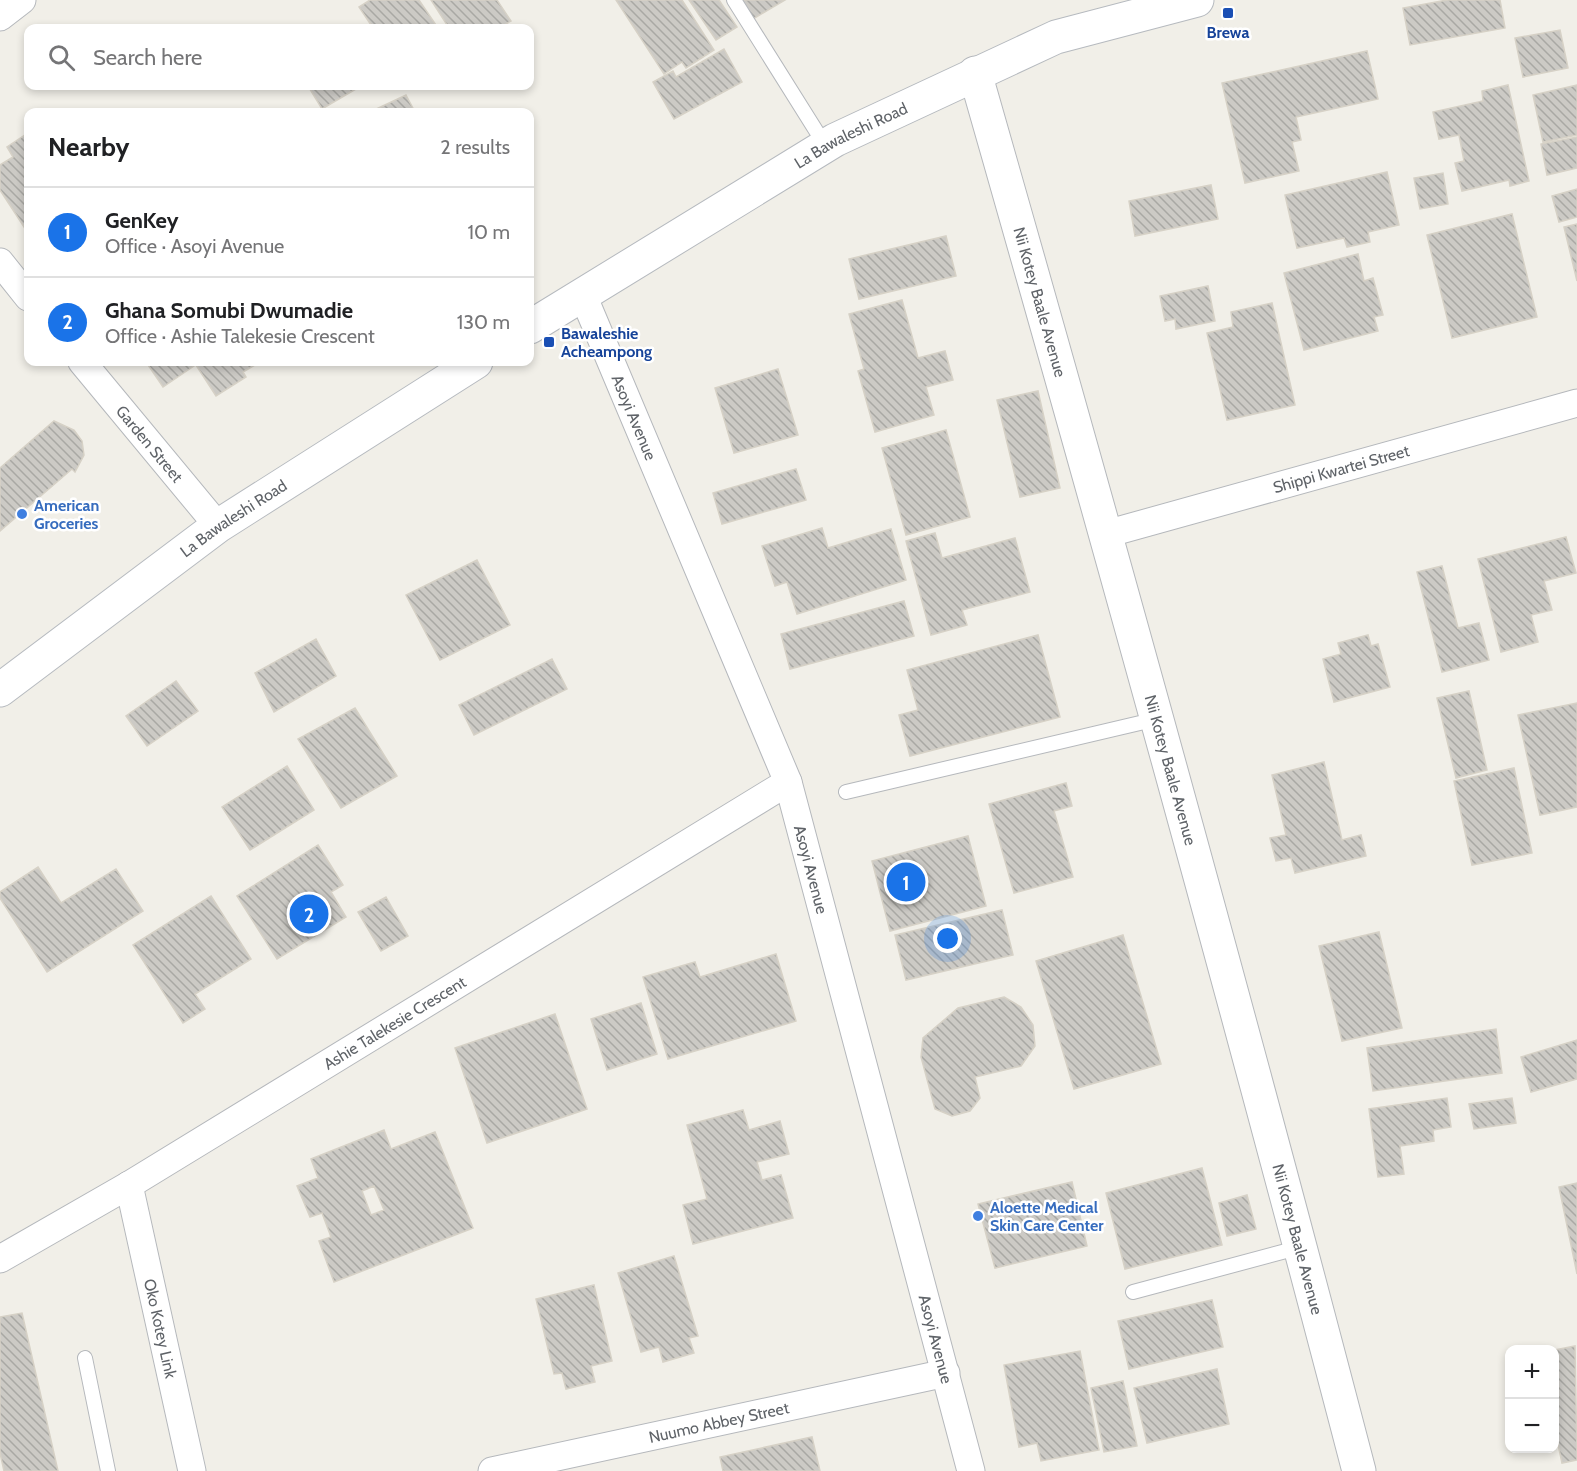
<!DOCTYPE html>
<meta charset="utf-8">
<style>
body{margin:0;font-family:Cabin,sans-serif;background:#f6f6f6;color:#202124}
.controls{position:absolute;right:18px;bottom:18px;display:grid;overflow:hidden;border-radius:12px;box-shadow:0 3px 9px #0003}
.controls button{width:54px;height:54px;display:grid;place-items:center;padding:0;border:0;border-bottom:2px solid #e0e0e0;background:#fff;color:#202124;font:30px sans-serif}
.you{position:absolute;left:948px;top:939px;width:21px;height:21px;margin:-15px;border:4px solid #fff;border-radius:50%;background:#1a73e8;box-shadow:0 0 0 9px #1a73e833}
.badge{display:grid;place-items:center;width:39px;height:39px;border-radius:50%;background:#1a73e8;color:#fff;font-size:20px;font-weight:700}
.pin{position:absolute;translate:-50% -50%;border:3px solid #fff;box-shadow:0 2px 6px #0006}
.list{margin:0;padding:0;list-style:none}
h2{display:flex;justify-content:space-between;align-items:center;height:78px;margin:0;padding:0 24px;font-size:26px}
h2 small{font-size:20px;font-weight:400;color:#757577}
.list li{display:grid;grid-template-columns:39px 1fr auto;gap:18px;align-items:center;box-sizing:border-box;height:90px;padding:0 24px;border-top:2px solid #e0e0e0}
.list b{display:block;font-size:22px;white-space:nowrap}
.list p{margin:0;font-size:20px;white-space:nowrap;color:#757577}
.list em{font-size:20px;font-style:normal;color:#757577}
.icon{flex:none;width:33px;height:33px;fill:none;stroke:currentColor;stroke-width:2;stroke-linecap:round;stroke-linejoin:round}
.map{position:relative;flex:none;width:1577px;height:1471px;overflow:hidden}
.search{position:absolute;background:#fff;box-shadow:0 3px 9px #0003;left:24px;top:24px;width:510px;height:66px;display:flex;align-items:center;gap:15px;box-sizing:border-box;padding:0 21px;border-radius:12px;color:#757577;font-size:22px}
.panel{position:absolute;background:#fff;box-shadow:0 3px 9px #0003;left:24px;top:108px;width:510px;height:258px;border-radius:12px}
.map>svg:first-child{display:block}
.building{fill:url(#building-back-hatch);stroke:#d6d1c6;stroke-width:1.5;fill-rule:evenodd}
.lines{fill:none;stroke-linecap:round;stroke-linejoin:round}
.service-casing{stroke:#b5b8bc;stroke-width:16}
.minor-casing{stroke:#b5b8bc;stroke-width:29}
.tertiary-casing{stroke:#b5b8bc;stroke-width:35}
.secondary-casing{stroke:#b6babf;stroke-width:35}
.service{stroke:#fff;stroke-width:14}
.minor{stroke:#fff;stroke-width:27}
.tertiary{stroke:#fff;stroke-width:33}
.secondary{stroke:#fff;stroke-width:33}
.transit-dot{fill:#1a4fb4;stroke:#fff;stroke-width:2}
.shop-dot{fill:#3f7fe0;stroke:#fff;stroke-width:2}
.labels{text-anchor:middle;stroke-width:5;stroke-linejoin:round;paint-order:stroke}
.transit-label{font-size:16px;font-weight:bold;fill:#164399;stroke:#fff}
.street-label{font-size:16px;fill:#5f6368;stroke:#fff}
.shop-label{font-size:16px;font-weight:bold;fill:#366cbe;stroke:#fff;text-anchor:start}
</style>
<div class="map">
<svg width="1577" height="1471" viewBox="0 0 1577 1471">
<defs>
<pattern id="building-back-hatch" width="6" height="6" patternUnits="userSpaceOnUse" patternTransform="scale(1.5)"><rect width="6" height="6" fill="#cccac5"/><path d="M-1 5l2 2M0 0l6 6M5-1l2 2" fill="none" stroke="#a9a8a4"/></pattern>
</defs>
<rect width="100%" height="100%" fill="#f1efe8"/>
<path class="building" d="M 370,0 L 419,0 L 438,28 L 373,28 L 359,7 Z
M 431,0 L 497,0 L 511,21 L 499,28 L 449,28 Z
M 616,0 L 682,0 L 714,50 L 686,68 L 682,62 L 664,74 Z
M 689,0 L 719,0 L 737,27 L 716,40 Z
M 742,0 L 785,0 L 753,19 Z
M 1447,0 L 1500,0 L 1505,28 L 1410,45 L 1403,8 Z
M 1560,30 L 1568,68 L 1523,77 L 1515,38 Z
M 724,49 L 742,82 L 674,119 L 653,82 L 673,71 L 676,77 Z
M 1367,51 L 1378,99 L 1296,117 L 1301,140 L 1292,142 L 1299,171 L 1245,183 L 1222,83 Z
M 1508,85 L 1529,181 L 1510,186 L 1509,180 L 1462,191 L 1455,163 L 1464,161 L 1459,135 L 1439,139 L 1433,112 L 1483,101 L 1482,91 Z
M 1577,85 L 1577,135 L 1543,142 L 1533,95 Z
M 308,86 L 354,86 L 356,89 L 322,109 Z
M 406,95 L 415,112 L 370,112 Z
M 28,133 L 28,228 L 26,230 L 0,190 L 0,165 L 13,157 L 7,147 Z
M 1577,137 L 1577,168 L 1547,175 L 1541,144 Z
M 1387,172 L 1399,225 L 1368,232 L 1370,242 L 1347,247 L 1344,238 L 1297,248 L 1285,195 Z
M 1443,173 L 1448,204 L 1420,209 L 1414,178 Z
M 1211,185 L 1218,219 L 1135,236 L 1129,201 Z
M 1577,189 L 1577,217 L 1559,222 L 1552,196 Z
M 1512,214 L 1537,317 L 1452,338 L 1427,235 Z
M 1577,224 L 1577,281 L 1564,227 Z
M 946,236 L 956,276 L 859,299 L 849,259 Z
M 1358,254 L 1364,281 L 1373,278 L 1383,315 L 1374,317 L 1378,331 L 1304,350 L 1284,273 Z
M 1208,286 L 1215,321 L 1176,329 L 1175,319 L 1165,321 L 1160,296 Z
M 902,300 L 918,358 L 945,351 L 953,380 L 926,387 L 934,415 L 875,432 L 858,371 L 864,369 L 849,314 Z
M 1272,303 L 1295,405 L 1227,420 L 1207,333 L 1233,327 L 1231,312 Z
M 146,362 L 190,362 L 194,366 L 163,387 Z
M 194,362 L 260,362 L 243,372 L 246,377 L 216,396 Z
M 778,369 L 798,435 L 734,453 L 715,388 Z
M 1038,391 L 1060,488 L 1020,497 L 997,400 Z
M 54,421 L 74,430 L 82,441 L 84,455 L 75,472 L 72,469 L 0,531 L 0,468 Z
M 946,430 L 970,517 L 906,535 L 882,448 Z
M 796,469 L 806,500 L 722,524 L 713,493 Z
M 822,528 L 828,548 L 891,529 L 906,580 L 797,614 L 787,582 L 775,586 L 762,546 Z
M 935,533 L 942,558 L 1015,538 L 1030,592 L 962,610 L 967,625 L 931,635 L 906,541 Z
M 1566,537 L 1576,573 L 1544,581 L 1552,610 L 1531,615 L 1538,642 L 1501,652 L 1478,559 Z
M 477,560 L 510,625 L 440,660 L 406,595 Z
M 1442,566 L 1458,628 L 1479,623 L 1489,660 L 1442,672 L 1417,572 Z
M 904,601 L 914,636 L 790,669 L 781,634 Z
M 1038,635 L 1060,717 L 910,756 L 899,715 L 918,710 L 907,670 Z
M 1368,635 L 1371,646 L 1378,644 L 1390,687 L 1334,702 L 1323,659 L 1341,654 L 1338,643 Z
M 316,639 L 336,676 L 274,712 L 255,673 Z
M 552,659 L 567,689 L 474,735 L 459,705 Z
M 176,681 L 198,711 L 147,746 L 126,716 Z
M 1469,691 L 1487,770 L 1456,778 L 1437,698 Z
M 1577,703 L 1577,807 L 1540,815 L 1518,715 Z
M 355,708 L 397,776 L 341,808 L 298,739 Z
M 1324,762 L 1342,840 L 1361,835 L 1366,856 L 1295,873 L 1291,858 L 1276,861 L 1270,838 L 1286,835 L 1272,775 Z
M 287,766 L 314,810 L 250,850 L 222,807 Z
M 1514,768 L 1532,853 L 1472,865 L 1454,781 Z
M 1066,783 L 1072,806 L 1054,811 L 1073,877 L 1014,893 L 989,804 Z
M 968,836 L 986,906 L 890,931 L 872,861 Z
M 318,845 L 343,885 L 331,892 L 346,917 L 277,959 L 237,896 Z
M 38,867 L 61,903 L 116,869 L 143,911 L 47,972 L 0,898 L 0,892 Z
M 211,896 L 251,959 L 195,994 L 205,1009 L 183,1023 L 133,945 Z
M 386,897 L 408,936 L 381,951 L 358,912 Z
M 1002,910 L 1013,955 L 906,980 L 895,935 Z
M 1379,932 L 1402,1028 L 1342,1041 L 1319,946 Z
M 1123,935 L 1161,1064 L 1074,1089 L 1036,961 Z
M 776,954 L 796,1021 L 668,1059 L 643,977 L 695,962 L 700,977 Z
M 1004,997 L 1021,1007 L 1033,1025 L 1035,1046 L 1021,1066 L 975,1077 L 980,1098 L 970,1111 L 952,1116 L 935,1109 L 921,1057 L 923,1038 L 958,1008 Z
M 641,1003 L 657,1054 L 607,1070 L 591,1019 Z
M 555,1014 L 587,1109 L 487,1143 L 455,1048 Z
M 1496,1029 L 1502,1073 L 1373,1091 L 1367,1048 Z
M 1577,1040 L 1577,1079 L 1531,1092 L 1521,1057 Z
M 1447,1098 L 1451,1127 L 1433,1130 L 1434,1141 L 1400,1146 L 1404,1174 L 1378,1177 L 1369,1109 Z
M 1512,1098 L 1516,1123 L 1474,1129 L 1469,1104 Z
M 743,1110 L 749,1130 L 780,1121 L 789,1154 L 757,1162 L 762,1180 L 781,1175 L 793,1218 L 693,1244 L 683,1205 L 707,1199 L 687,1125 Z
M 384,1130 L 391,1149 L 435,1132 L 473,1228 L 334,1282 L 319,1241 L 331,1237 L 322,1213 L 310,1217 L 297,1186 L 318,1178 L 311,1159 ZM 374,1186 L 384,1210 L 371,1215 L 362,1191 Z
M 1202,1168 L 1222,1245 L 1125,1269 L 1106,1193 Z
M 1072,1182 L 1087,1246 L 995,1268 L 978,1204 Z
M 1577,1183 L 1577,1274 L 1559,1187 Z
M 1247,1195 L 1256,1229 L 1227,1236 L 1219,1203 Z
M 674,1256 L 698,1336 L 689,1338 L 694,1353 L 663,1362 L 659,1347 L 641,1352 L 618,1273 Z
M 594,1285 L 612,1361 L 591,1366 L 595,1382 L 566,1389 L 562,1373 L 554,1374 L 536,1299 Z
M 1212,1300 L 1223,1347 L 1129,1369 L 1118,1321 Z
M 22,1313 L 58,1471 L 4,1471 L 0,1453 L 0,1317 Z
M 1575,1346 L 1577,1460 L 1562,1463 L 1554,1426 L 1554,1350 Z
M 1080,1351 L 1099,1450 L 1041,1461 L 1037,1443 L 1019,1447 L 1004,1365 Z
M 1217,1369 L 1229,1424 L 1147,1443 L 1134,1388 Z
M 1123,1381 L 1137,1446 L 1104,1452 L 1091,1388 Z
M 812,1437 L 820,1471 L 723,1471 L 720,1457 Z"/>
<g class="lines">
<g class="service-casing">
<path id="service" d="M 734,0 L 825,145
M 846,792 L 1157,719
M 1133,1292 L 1301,1247
M 85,1358 L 108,1471"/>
</g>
<g class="minor-casing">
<g id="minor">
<path d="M 0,17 L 22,0"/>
<path d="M 0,262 L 28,297"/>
<path id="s1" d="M 582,293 L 788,782 L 971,1471"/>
<path id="s2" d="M 82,362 L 218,526"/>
<path id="s3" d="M 1106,534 L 1577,403"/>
<path id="s4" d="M 129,1185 L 192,1471"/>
<path id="s5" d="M 0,1259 L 129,1185 L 788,782"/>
<path id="s6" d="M 492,1471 L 946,1373"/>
</g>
</g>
<g class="tertiary-casing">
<g id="tertiary">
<path id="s7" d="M 975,73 C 1108,538 1237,1003 1359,1471"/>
</g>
</g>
<g class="secondary-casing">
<g id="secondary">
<path id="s8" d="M 530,327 L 835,140 L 1056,37 L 1197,0"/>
<path id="s9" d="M 0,690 L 218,526 L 476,362"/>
</g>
</g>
<use href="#service" class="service"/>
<use href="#minor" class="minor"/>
<use href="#tertiary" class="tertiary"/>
<use href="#secondary" class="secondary"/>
</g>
<g class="transit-dot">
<rect x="1222" y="7" width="12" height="12" rx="3"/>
<rect x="543" y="336" width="12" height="12" rx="3"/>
</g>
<g class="shop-dot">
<circle cx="22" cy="514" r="6"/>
<circle cx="978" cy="1216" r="6"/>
</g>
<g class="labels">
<g class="transit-label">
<text x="1228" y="38">Brewa</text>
<text x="561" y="339" text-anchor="start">Bawaleshie<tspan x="561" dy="18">Acheampong</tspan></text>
</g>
<g class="street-label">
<text dy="6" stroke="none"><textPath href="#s8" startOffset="374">La Bawaleshi Road</textPath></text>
<text dy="6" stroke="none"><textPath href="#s7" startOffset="238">Nii Kotey Baale Avenue</textPath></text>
<text dy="6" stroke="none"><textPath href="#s1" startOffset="135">Asoyi Avenue</textPath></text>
<text dy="6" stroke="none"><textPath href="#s2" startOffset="106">Garden Street</textPath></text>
<text dy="6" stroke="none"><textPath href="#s3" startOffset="244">Shippi Kwartei Street</textPath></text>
<text dy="6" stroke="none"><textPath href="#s9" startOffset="290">La Bawaleshi Road</textPath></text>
<text dy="6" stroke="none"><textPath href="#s7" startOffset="724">Nii Kotey Baale Avenue</textPath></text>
<text dy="6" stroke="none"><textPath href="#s1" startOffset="621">Asoyi Avenue</textPath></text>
<text dy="6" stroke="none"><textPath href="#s5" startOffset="460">Ashie Talekesie Crescent</textPath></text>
<text dy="6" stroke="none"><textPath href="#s7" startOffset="1210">Nii Kotey Baale Avenue</textPath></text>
<text dy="6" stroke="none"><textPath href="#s4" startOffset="147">Oko Kotey Link</textPath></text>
<text dy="6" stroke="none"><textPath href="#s1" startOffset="1107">Asoyi Avenue</textPath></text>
<text dy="6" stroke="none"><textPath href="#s6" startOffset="232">Nuumo Abbey Street</textPath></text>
</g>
<g class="shop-label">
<text x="34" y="511">American<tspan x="34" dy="18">Groceries</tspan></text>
<text x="990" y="1213">Aloette Medical<tspan x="990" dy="18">Skin Care Center</tspan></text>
</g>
</g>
</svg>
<div class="controls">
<button>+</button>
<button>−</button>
</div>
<div class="you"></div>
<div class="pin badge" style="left:906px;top:882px">1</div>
<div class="pin badge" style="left:309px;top:914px">2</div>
<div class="search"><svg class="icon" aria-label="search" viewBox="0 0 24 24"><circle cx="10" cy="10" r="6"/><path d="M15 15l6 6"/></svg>Search here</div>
<section class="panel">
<h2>Nearby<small>2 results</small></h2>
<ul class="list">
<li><span class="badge">1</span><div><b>GenKey</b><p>Office · Asoyi Avenue</p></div><em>10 m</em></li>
<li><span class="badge">2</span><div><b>Ghana Somubi Dwumadie</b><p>Office · Ashie Talekesie Crescent</p></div><em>130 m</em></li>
</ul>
</section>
</div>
